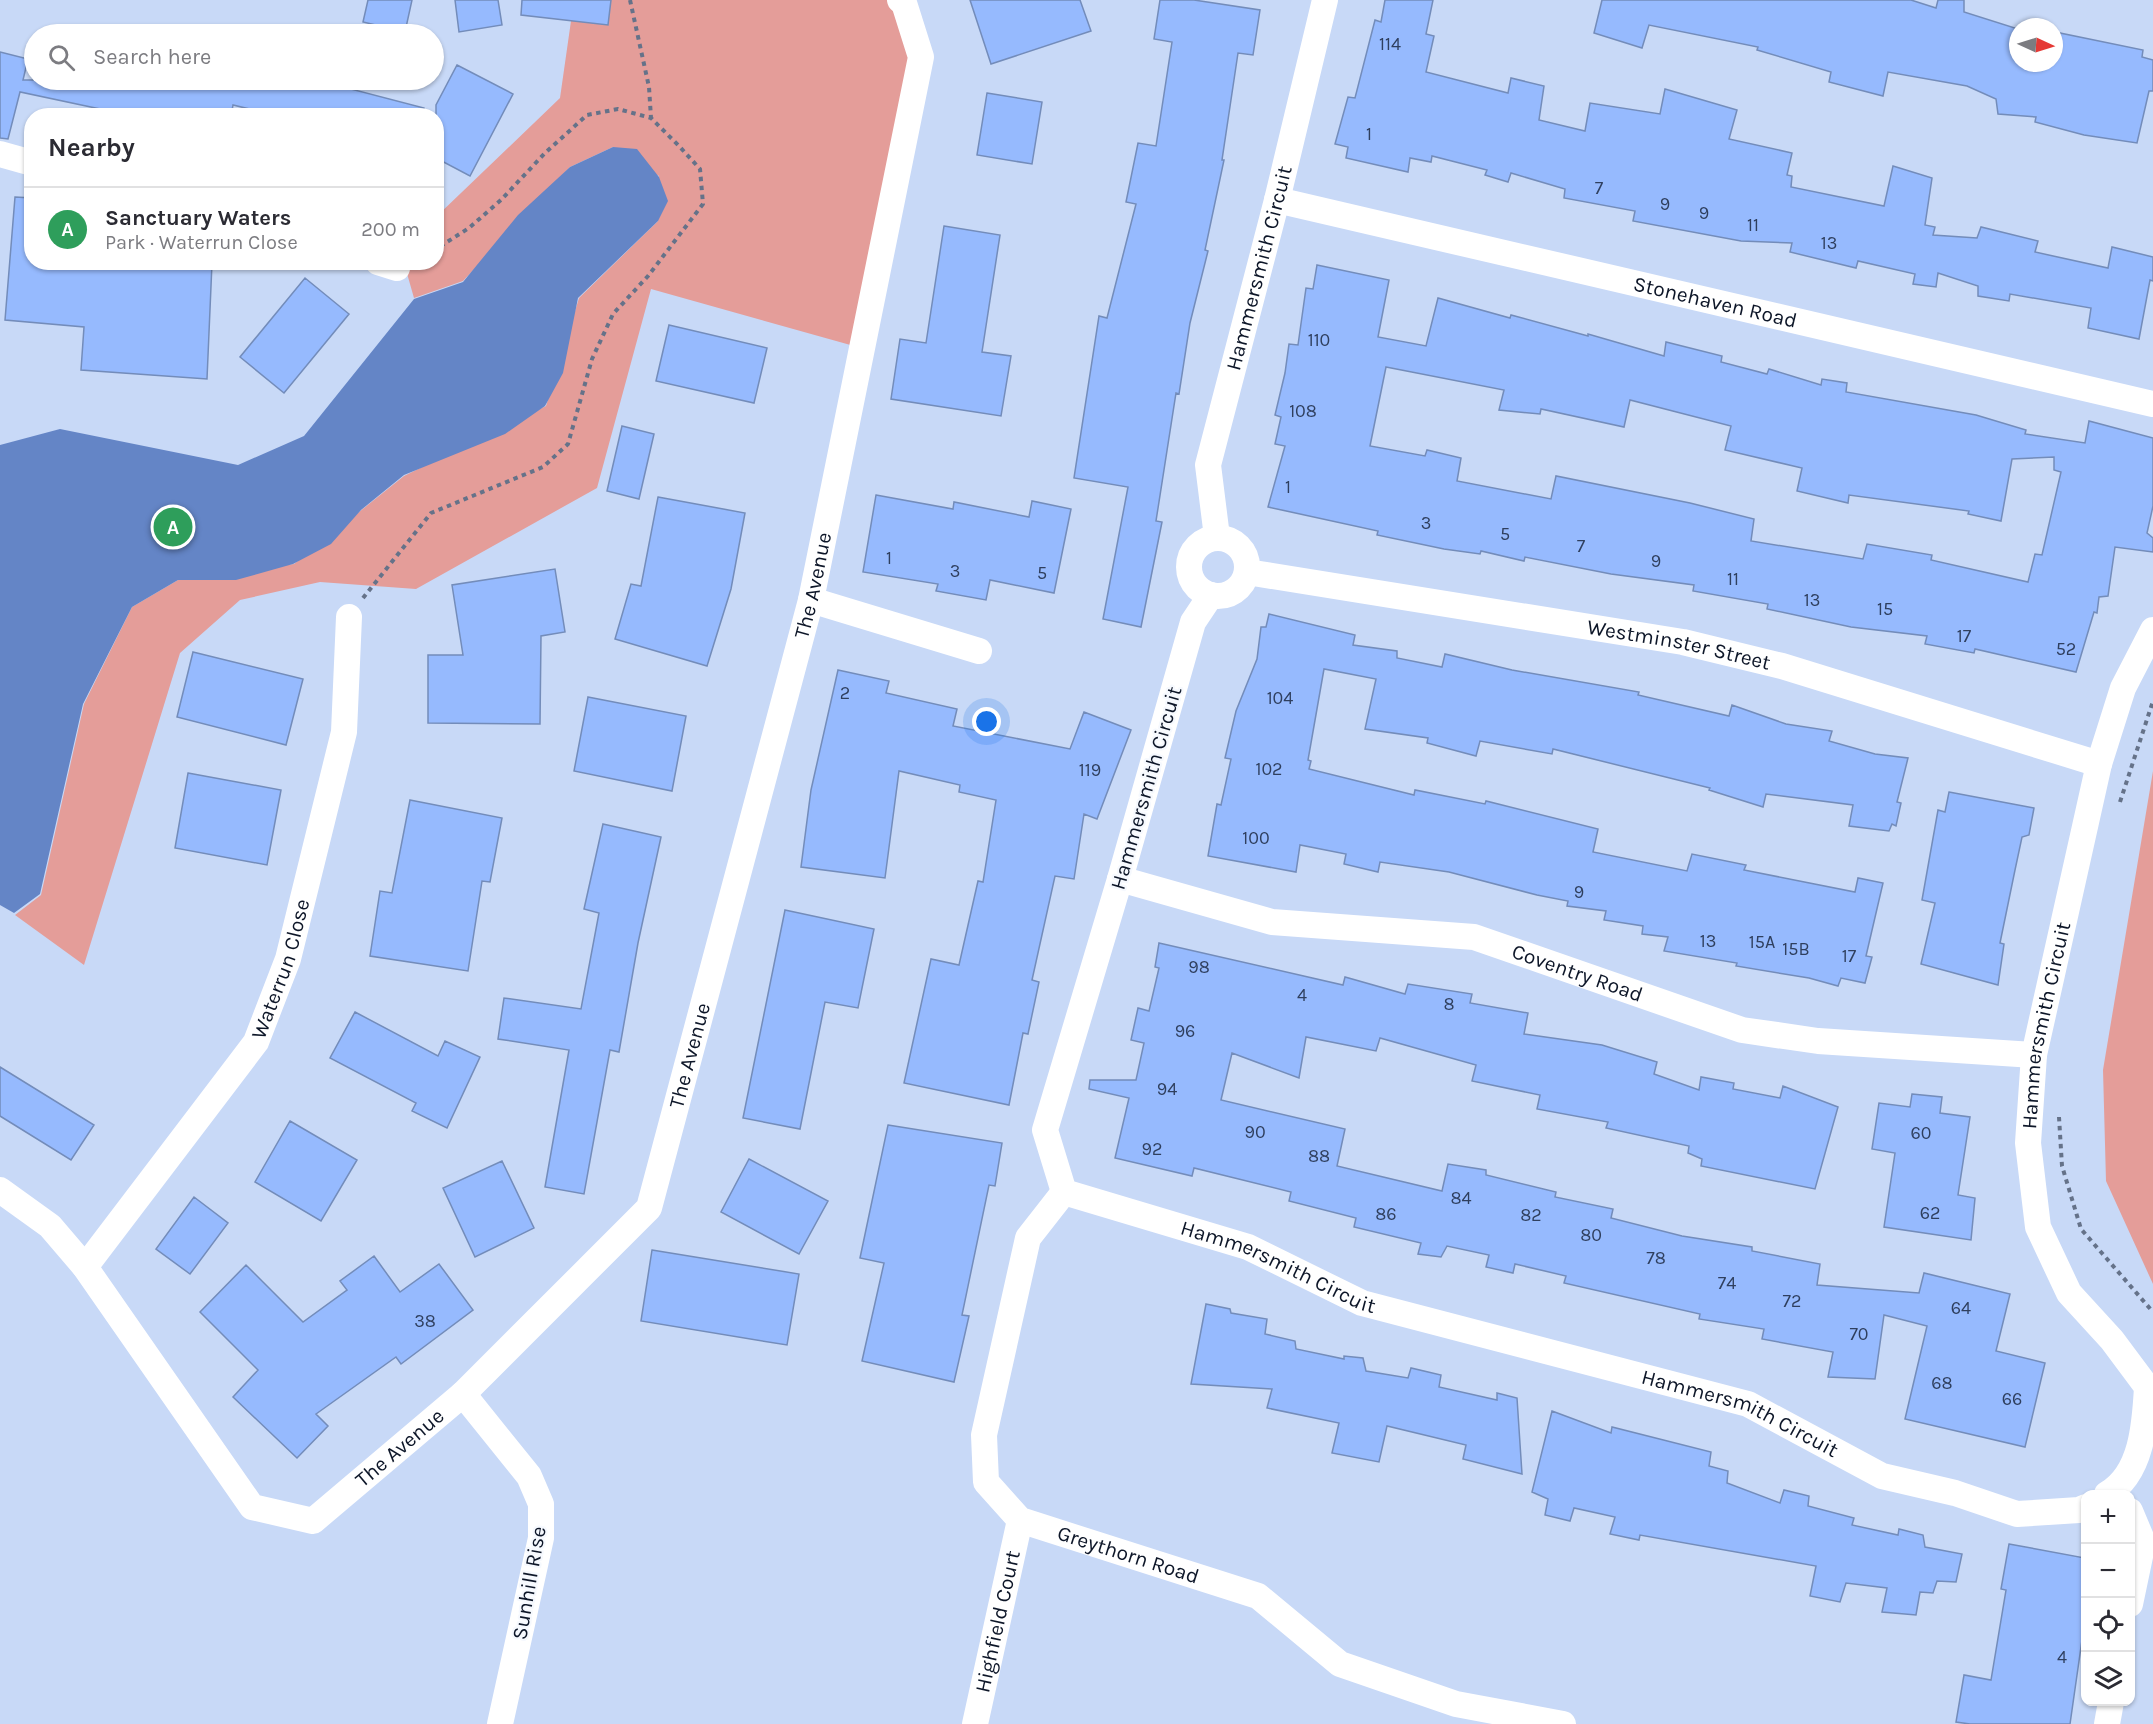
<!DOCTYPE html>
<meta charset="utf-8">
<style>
body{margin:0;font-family:Karla,sans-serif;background:#f7f7f7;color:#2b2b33}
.controls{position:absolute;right:18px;bottom:18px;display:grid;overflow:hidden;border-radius:12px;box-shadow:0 2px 4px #0004}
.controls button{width:54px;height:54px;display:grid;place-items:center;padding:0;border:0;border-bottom:2px solid #e1e1e2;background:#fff;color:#2b2b33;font:30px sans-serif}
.compass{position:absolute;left:2009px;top:18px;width:54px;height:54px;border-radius:50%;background:#fff;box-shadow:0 2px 4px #0004;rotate:94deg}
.you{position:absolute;left:987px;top:722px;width:21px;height:21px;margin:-15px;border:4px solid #fff;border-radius:50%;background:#1a73e8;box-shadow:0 0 0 9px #1a73e833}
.badge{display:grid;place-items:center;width:39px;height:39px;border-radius:50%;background:#7c3aed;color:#fff;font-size:20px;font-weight:700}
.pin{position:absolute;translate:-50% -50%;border:3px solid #fff;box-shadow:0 2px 6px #0006}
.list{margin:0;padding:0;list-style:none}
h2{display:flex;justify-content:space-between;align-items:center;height:78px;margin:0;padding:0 24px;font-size:26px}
h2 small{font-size:20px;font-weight:400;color:#7c7c81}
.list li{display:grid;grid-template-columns:39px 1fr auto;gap:18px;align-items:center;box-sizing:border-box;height:84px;padding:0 24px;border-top:2px solid #e1e1e2}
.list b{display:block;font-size:22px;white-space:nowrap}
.list p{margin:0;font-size:20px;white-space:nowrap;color:#7c7c81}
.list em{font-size:20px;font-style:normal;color:#7c7c81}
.icon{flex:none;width:33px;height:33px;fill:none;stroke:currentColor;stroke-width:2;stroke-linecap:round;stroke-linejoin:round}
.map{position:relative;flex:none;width:2153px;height:1724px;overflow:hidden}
.search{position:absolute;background:#fff;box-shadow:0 2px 4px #0004;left:24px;top:24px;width:420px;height:66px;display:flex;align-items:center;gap:15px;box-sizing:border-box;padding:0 21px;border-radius:33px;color:#7c7c81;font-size:22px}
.panel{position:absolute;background:#fff;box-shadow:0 2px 4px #0004;left:24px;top:108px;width:420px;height:162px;border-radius:24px}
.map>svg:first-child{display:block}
.green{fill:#e49d99}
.water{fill:#6485c6}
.building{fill:#96bafe;stroke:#738cba;stroke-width:1.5;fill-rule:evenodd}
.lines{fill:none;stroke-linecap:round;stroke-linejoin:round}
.path{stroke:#657289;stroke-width:4;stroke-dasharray:4.5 4.5;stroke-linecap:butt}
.street{stroke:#fff;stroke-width:26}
.labels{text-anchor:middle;stroke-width:4.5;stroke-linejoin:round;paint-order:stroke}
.number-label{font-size:18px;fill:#2f3f5e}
.street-label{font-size:21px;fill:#0d1628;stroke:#f6f9fe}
</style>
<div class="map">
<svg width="2153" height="1724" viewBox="0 0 2153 1724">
<rect width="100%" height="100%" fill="#c8d9f7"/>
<path class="green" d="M 574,0 L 900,0 L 921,57 L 854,346 L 651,289 L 597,488 L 416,589 L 320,582 L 240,600 L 180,653 L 84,965 L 15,915 L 41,895 L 84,704 L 132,607 L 178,580 L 294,564 L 404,476 L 546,406 L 579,298 L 658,221 L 659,176 L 613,147 L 570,167 L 463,281 L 414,298 L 404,263 L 436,262 L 437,216 L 560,98 Z
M 2153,771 L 2153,1284 L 2106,1181 L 2103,1070 Z"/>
<path class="water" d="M 613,147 L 637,149 L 659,177 L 668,201 L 658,221 L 578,298 L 563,373 L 545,406 L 505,434 L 404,475 L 361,510 L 331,544 L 293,564 L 236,580 L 178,580 L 132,607 L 83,704 L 40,894 L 14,913 L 0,905 L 0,445 L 60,429 L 238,465 L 304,436 L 414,299 L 463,282 L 518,215 L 570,167 Z"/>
<path class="building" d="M 368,0 L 412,0 L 405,32 L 363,22 Z
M 455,0 L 498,0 L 502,25 L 459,32 Z
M 522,0 L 611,0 L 608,25 L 521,15 Z
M 970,0 L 1080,0 L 1091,31 L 991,64 Z
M 1160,0 L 1194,0 L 1260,10 L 1253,55 L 1238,53 L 1222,160 L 1224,160 L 1205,250 L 1208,251 L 1190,323 L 1179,394 L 1176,393 L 1156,521 L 1162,522 L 1141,627 L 1103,619 L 1128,487 L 1074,478 L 1099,316 L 1107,318 L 1136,204 L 1126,202 L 1138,143 L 1156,146 L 1172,42 L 1154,39 Z
M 1385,0 L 1433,0 L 1426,34 L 1434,36 L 1426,72 L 1508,93 L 1511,78 L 1544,86 L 1539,120 L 1585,131 L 1590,103 L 1660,114 L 1665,89 L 1737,110 L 1729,139 L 1792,153 L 1787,175 L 1792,176 L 1791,187 L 1884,206 L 1893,166 L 1932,178 L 1925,225 L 1935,227 L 1933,235 L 1977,238 L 1981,227 L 2038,241 L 2035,252 L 2108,268 L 2112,247 L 2153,257 L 2153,281 L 2150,280 L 2139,339 L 2088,328 L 2091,308 L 2010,294 L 2009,301 L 1978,296 L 1978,286 L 1938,273 L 1936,287 L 1913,284 L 1915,274 L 1858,261 L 1856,268 L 1790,252 L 1792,243 L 1741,241 L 1633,221 L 1635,211 L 1564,198 L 1565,189 L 1511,173 L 1508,182 L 1485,175 L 1487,170 L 1432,156 L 1431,162 L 1410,158 L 1408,172 L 1346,158 L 1348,147 L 1335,144 L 1348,97 L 1355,98 L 1375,20 L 1381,22 Z
M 1602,0 L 1911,0 L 1936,8 L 1938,0 L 1964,0 L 1964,12 L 2018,29 L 2018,63 L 2054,63 L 2055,32 L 2143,50 L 2142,57 L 2153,60 L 2153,91 L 2149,91 L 2137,143 L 2084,135 L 2035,122 L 2036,117 L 1998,114 L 1996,99 L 1967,86 L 1888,72 L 1883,96 L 1829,82 L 1831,72 L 1757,50 L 1758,47 L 1649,25 L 1642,48 L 1594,33 Z
M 0,52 L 28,59 L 23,80 L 329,80 L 343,83 L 343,87 L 424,108 L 423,116 L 278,116 L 233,105 L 231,116 L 133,116 L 20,92 L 8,139 L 0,138 Z
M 457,65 L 513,94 L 470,176 L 436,158 L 436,105 Z
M 987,93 L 1042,102 L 1032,164 L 977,155 Z
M 15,197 L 32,198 L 32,262 L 212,263 L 207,379 L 81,370 L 84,327 L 5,320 Z
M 944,226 L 1000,235 L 982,352 L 1011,356 L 1001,416 L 891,399 L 900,339 L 926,343 Z
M 1317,265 L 1389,280 L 1378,337 L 1426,346 L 1438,298 L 1510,318 L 1511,315 L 1588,336 L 1588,334 L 1664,356 L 1666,342 L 1722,356 L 1721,362 L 1767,374 L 1769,369 L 1821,385 L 1822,379 L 1847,383 L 1846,392 L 1976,415 L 2026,430 L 2025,434 L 2085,443 L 2089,421 L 2153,438 L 2153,506 L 2147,533 L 2153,538 L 2153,552 L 2115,547 L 2108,596 L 2099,597 L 2097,613 L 2094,612 L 2076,672 L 1975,649 L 1974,653 L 1925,644 L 1927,636 L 1851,627 L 1767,609 L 1768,604 L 1693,591 L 1694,585 L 1611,574 L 1525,557 L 1524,561 L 1481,551 L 1480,554 L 1444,549 L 1377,535 L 1378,531 L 1268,507 L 1285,446 L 1275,444 L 1281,417 L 1275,415 L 1285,373 L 1289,344 L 1298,345 L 1306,288 L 1313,289 ZM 1386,367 L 1504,390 L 1499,410 L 1540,414 L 1541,409 L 1624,427 L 1630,400 L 1731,426 L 1725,450 L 1802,468 L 1797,491 L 1848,503 L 1849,495 L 1969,511 L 1968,514 L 2001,521 L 2012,459 L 2054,457 L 2054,470 L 2061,472 L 2042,555 L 2035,554 L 2028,582 L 1931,560 L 1932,555 L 1867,544 L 1863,559 L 1751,541 L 1754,519 L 1690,503 L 1556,476 L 1551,499 L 1457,481 L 1461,458 L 1427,450 L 1425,456 L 1370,446 Z
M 305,278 L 349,314 L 284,393 L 240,357 Z
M 669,325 L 767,348 L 754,403 L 656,381 Z
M 622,426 L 654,434 L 639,499 L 607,491 Z
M 876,495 L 953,509 L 954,502 L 1029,517 L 1032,501 L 1071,509 L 1054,593 L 990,580 L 986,600 L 936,591 L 938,584 L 863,572 Z
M 658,497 L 745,513 L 731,589 L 707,666 L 615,639 L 631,584 L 641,586 Z
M 555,569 L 565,632 L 541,636 L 540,724 L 428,723 L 428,655 L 463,655 L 452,585 Z
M 1269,614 L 1355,635 L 1353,645 L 1397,651 L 1397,658 L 1442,667 L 1445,654 L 1512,670 L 1639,692 L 1638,695 L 1729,716 L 1732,705 L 1786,724 L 1832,731 L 1829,741 L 1875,754 L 1908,758 L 1897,802 L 1901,803 L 1896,826 L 1892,824 L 1889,831 L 1849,826 L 1853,805 L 1766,794 L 1763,807 L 1709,790 L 1710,788 L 1553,749 L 1552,754 L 1480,741 L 1476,756 L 1427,743 L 1428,738 L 1365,729 L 1376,679 L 1324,669 L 1308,760 L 1311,761 L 1309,769 L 1414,795 L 1415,790 L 1485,804 L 1486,801 L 1598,829 L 1593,852 L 1687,871 L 1692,854 L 1746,865 L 1744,870 L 1855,892 L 1858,878 L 1883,883 L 1866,956 L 1872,957 L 1865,983 L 1841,978 L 1838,986 L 1809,978 L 1736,966 L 1737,963 L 1664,951 L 1668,937 L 1642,934 L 1643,926 L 1604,920 L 1606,911 L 1567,906 L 1568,901 L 1537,895 L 1449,872 L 1380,862 L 1378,872 L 1344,864 L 1346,854 L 1300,845 L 1296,872 L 1208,856 L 1217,804 L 1221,805 L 1231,759 L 1225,758 L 1236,711 L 1257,659 L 1261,627 L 1266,627 Z
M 193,652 L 303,679 L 286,745 L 177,717 Z
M 838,670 L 889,681 L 886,693 L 957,709 L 953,726 L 1070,749 L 1084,712 L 1131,730 L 1097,819 L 1084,814 L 1074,879 L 1055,876 L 1032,980 L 1039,982 L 1028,1034 L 1023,1033 L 1009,1105 L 904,1083 L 931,959 L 959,965 L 978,881 L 983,882 L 996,800 L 959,792 L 960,785 L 899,771 L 885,878 L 801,867 L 811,790 Z
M 588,697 L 686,716 L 672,791 L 574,771 Z
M 188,773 L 281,790 L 267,865 L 175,848 Z
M 1949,792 L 2034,808 L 2029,835 L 2022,837 L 2015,870 L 2000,943 L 2004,944 L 1998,985 L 1921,964 L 1935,903 L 1922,900 L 1938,810 L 1945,812 Z
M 410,800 L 502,818 L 490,882 L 482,881 L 468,971 L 370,956 L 380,891 L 392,893 Z
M 603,824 L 661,837 L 638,943 L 619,1052 L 610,1050 L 584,1194 L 545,1187 L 569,1050 L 498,1039 L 504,998 L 581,1009 L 599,913 L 584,909 Z
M 785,910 L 874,929 L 858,1008 L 825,1002 L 800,1129 L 743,1118 Z
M 1159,943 L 1343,985 L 1345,977 L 1405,994 L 1408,984 L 1472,994 L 1470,1003 L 1528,1013 L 1524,1034 L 1602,1045 L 1657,1062 L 1654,1074 L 1699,1090 L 1701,1077 L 1734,1083 L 1733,1089 L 1780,1098 L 1783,1086 L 1838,1107 L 1815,1189 L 1701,1166 L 1702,1159 L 1688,1153 L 1689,1146 L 1606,1128 L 1608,1122 L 1537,1109 L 1540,1095 L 1472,1081 L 1476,1065 L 1380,1038 L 1376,1051 L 1306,1037 L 1299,1078 L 1232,1053 L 1221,1100 L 1345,1129 L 1337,1166 L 1442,1191 L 1448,1164 L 1486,1170 L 1486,1175 L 1556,1192 L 1555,1197 L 1613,1209 L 1611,1218 L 1682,1236 L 1752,1247 L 1752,1251 L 1820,1264 L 1817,1285 L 1919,1293 L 1924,1273 L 2010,1294 L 1996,1351 L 2045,1363 L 2025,1447 L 1905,1419 L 1927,1326 L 1884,1315 L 1875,1379 L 1828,1377 L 1833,1352 L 1762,1339 L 1764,1329 L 1699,1319 L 1700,1314 L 1564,1283 L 1566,1276 L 1515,1264 L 1513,1273 L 1486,1267 L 1489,1255 L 1447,1246 L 1441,1257 L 1418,1254 L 1421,1243 L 1354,1227 L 1356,1218 L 1289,1201 L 1291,1192 L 1194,1168 L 1192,1176 L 1115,1158 L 1129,1098 L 1089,1089 L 1090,1080 L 1136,1080 L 1144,1043 L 1131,1040 L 1138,1008 L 1149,1011 L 1159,968 L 1155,967 Z
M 355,1012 L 438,1056 L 445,1041 L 480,1057 L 447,1128 L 412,1111 L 416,1103 L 330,1058 Z
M 0,1067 L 94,1125 L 71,1160 L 0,1116 Z
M 1912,1094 L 1942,1097 L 1940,1113 L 1970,1117 L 1958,1195 L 1975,1198 L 1971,1240 L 1884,1227 L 1895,1153 L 1872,1149 L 1879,1103 L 1910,1107 Z
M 290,1121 L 357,1160 L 321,1221 L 255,1182 Z
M 888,1125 L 1002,1143 L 995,1186 L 989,1185 L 962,1315 L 969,1316 L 954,1382 L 862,1361 L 884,1263 L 860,1258 Z
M 749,1159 L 828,1201 L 799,1254 L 721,1212 Z
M 502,1161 L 534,1228 L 475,1257 L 443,1188 Z
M 194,1197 L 228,1223 L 190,1274 L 156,1249 Z
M 652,1250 L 799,1274 L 787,1345 L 641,1321 Z
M 374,1256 L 400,1292 L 439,1264 L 473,1310 L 401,1364 L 396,1357 L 316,1414 L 328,1426 L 297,1458 L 233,1397 L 258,1370 L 200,1312 L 246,1265 L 303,1322 L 347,1290 L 340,1281 Z
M 1206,1304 L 1230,1309 L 1231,1313 L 1267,1319 L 1265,1334 L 1295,1341 L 1296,1349 L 1344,1359 L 1344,1356 L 1363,1358 L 1366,1371 L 1408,1378 L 1411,1368 L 1441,1375 L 1439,1387 L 1497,1400 L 1497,1393 L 1517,1398 L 1522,1474 L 1463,1459 L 1466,1445 L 1387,1426 L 1379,1462 L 1332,1453 L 1339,1423 L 1267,1408 L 1272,1389 L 1191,1384 Z
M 1552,1411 L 1611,1433 L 1612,1427 L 1711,1452 L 1709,1466 L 1728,1471 L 1727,1483 L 1780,1503 L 1784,1490 L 1809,1496 L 1808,1506 L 1854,1518 L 1852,1525 L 1898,1535 L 1899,1529 L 1923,1535 L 1925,1547 L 1962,1554 L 1956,1582 L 1937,1581 L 1933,1593 L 1920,1592 L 1916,1615 L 1882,1612 L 1887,1588 L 1846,1583 L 1840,1602 L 1810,1596 L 1816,1566 L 1640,1535 L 1639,1540 L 1610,1534 L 1615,1517 L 1574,1508 L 1570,1521 L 1545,1515 L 1548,1499 L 1532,1492 Z
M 2009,1544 L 2085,1558 L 2085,1619 L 2070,1724 L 1970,1724 L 1956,1722 L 1964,1675 L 1991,1680 L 2006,1590 L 2001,1589 Z"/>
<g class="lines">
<path class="path" d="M 630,0 L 649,87 L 651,118
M 363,598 L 431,513 L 543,467 L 568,444 L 592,359 L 613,314 L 648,276 L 703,204 L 700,169 L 679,146 L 651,118 L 618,109 L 587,115 L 545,153 L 501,200 L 469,228 L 436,249
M 2120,802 L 2153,701
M 2059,1117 L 2062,1166 L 2081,1229 L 2153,1312"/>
<g class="street">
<path d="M 0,154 L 32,163"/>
<path id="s1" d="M 1277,200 L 2153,404"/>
<path d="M 378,262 L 397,268"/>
<path id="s2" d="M 1217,537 L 1208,465 L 1277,200 L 1325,0"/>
<circle cx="1218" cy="567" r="29"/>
<path id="s3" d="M 1247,572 L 1683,642 L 1782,666 L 2099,764"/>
<path id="s4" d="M 1211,595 L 1193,622 L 1120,879 L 1045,1130 L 1064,1192 L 1248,1247 L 1362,1303 L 1748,1404 L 1882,1476 L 1955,1493 L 2017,1514 L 2079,1510 L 2086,1507"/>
<path d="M 811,600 L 979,651"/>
<path id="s5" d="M 1120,879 L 1272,922 L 1474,937 L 1742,1030 L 1818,1041 L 2034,1055"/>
<path id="s6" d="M 0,1190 L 50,1226 L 85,1267 L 252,1507 L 313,1521 L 463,1394 L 649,1208 L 811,600 L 921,57 L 904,3 L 900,0"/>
<path id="s7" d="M 1064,1192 L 1028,1238 L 984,1435 L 986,1482 L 1020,1520 L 1258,1596 L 1340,1664 L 1456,1704 L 1563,1724"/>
<path id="s8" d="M 85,1267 L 256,1042 L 288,959 L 344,732 L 349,617"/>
<path d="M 463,1394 L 529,1476 L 541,1504 L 541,1538 L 500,1724"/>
<path id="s9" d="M 2107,1494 C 2142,1474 2145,1424 2147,1387 L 2112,1340 L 2069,1293 L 2038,1227 L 2028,1143 L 2034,1055 L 2099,764 L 2123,688 L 2153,630"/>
<path d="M 2130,1511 L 2143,1542 L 2130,1604"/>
<path id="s10" d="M 975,1724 L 1020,1520"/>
<path d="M 2107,1724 L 2111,1702"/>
</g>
</g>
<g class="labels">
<g class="number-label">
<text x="1390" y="50">114</text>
<text x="1369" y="140">1</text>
<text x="1599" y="194">7</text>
<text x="1665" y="210">9</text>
<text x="1704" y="219">9</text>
<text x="1753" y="231">11</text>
<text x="1829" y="249">13</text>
<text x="1319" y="346">110</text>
<text x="1303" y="417">108</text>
<text x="1288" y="493">1</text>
<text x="1426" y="529">3</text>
<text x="1505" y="540">5</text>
<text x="1581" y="552">7</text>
<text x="889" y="564">1</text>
<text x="1656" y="567">9</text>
<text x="955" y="577">3</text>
<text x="1042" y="579">5</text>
<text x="1733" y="585">11</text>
<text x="1812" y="606">13</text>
<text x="1885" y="615">15</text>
<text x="1964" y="642">17</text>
<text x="2066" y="655">52</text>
<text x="845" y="699">2</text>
<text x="1280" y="704">104</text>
<text x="1269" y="775">102</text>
<text x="1090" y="776">119</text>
<text x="1256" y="844">100</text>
<text x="1579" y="898">9</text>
<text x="1708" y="947">13</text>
<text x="1762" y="948">15A</text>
<text x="1796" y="955">15B</text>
<text x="1849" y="962">17</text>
<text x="1199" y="973">98</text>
<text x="1302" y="1001">4</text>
<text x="1449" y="1010">8</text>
<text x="1185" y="1037">96</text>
<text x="1167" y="1095">94</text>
<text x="1255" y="1138">90</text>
<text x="1921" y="1139">60</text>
<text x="1152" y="1155">92</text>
<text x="1319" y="1162">88</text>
<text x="1461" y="1204">84</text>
<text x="1930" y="1219">62</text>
<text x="1386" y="1220">86</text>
<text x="1531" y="1221">82</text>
<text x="1591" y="1241">80</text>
<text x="1656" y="1264">78</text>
<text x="1727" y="1289">74</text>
<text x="1792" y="1307">72</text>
<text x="1961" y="1314">64</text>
<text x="425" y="1327">38</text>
<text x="1859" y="1340">70</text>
<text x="1942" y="1389">68</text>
<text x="2012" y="1405">66</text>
<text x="2062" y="1663">4</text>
</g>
<g class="street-label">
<text dy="7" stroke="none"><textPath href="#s2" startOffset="276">Hammersmith Circuit</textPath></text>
<text dy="7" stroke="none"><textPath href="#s1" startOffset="450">Stonehaven Road</textPath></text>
<text dy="7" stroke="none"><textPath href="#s6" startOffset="1574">The Avenue</textPath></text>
<text dy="7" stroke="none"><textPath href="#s3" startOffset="438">Westminster Street</textPath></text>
<text transform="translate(1146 788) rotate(-74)" y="7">Hammersmith Circuit</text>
<text dy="7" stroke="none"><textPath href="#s8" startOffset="360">Waterrun Close</textPath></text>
<text dy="7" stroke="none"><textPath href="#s5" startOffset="470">Coventry Road</textPath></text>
<text dy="7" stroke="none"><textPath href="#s9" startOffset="518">Hammersmith Circuit</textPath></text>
<text dy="7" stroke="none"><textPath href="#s6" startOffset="1088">The Avenue</textPath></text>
<text dy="7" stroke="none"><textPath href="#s4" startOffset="854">Hammersmith Circuit</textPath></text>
<text dy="7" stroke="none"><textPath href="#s4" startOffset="1340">Hammersmith Circuit</textPath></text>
<text dy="7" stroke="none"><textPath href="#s6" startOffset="584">The Avenue</textPath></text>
<text dy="7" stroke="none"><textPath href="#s7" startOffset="472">Greythorn Road</textPath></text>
<text transform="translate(529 1583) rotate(-80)" y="7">Sunhill Rise</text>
<text dy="7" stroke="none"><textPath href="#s10" startOffset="105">Highfield Court</textPath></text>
</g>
</g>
</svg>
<div class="controls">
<button>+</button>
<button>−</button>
<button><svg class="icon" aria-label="locate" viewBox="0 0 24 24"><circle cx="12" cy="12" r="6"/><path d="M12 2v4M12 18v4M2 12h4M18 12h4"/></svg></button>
<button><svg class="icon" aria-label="layers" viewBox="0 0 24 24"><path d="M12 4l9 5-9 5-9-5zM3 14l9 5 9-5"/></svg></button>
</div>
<svg class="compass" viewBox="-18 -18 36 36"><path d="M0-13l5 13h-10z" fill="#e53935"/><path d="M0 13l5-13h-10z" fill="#7c7c81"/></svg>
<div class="you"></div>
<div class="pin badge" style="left:173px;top:527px;background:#2e9e5b">A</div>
<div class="search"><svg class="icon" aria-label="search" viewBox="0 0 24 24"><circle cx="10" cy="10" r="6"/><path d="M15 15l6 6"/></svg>Search here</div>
<section class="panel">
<h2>Nearby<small></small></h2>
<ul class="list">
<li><span class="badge" style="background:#2e9e5b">A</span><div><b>Sanctuary Waters</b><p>Park · Waterrun Close</p></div><em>200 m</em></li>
</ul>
</section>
</div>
